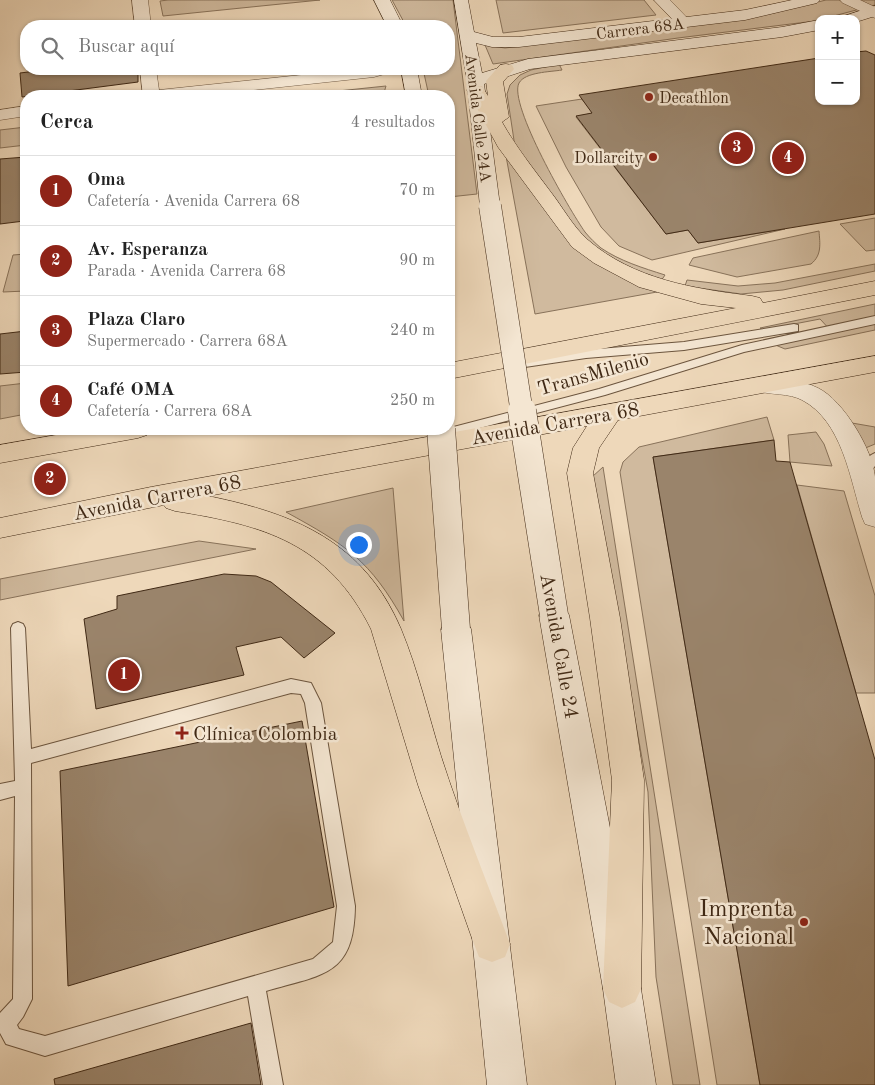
<!DOCTYPE html>
<html lang="es">
<meta charset="utf-8">
<style>
body{margin:0;font-family:"Old Standard TT",serif;background:#f2f2f2;color:#222}
.controls{position:absolute;right:15px;top:15px;display:grid;overflow:hidden;border-radius:10px;box-shadow:0 1px 4px #0004}
.controls button{width:45px;height:45px;display:grid;place-items:center;padding:0;border:0;border-bottom:1px solid #e0e0e0;background:#fff;color:#222;font:25px sans-serif}
.you{position:absolute;left:358px;top:544px;width:18px;height:18px;margin:-12px;border:4px solid #fff;border-radius:50%;background:#1a73e8;box-shadow:0 0 0 8px #1a73e833}
.badge{display:grid;place-items:center;width:32px;height:32px;border-radius:50%;background:#8f2418;color:#fff;font-size:16px;font-weight:700}
.pin{position:absolute;translate:-50% -50%;border:2px solid #fff;box-shadow:0 1px 5px #0006}
.list{margin:0;padding:0;list-style:none}
h2{display:flex;justify-content:space-between;align-items:center;height:65px;margin:0;padding:0 20px;font-size:21px}
h2 small{font-size:16px;font-weight:400;color:#767676}
.list li{display:grid;grid-template-columns:32px 1fr auto;gap:15px;align-items:center;box-sizing:border-box;height:70px;padding:0 20px;border-top:1px solid #e0e0e0}
.list b{display:block;font-size:19px;white-space:nowrap}
.list p{margin:0;font-size:16px;white-space:nowrap;color:#767676}
.list em{font-size:16px;font-style:normal;color:#767676}
.icon{flex:none;width:28px;height:28px;fill:none;stroke:currentColor;stroke-width:2;stroke-linecap:round;stroke-linejoin:round}
.map{position:relative;flex:none;width:875px;height:1085px;overflow:hidden}
.search{position:absolute;background:#fff;box-shadow:0 1px 4px #0004;left:20px;top:20px;width:435px;height:55px;display:flex;align-items:center;gap:12px;box-sizing:border-box;padding:0 18px;border-radius:20px;color:#767676;font-size:19px}
.panel{position:absolute;background:#fff;box-shadow:0 1px 4px #0004;left:20px;top:90px;width:435px;height:345px;border-radius:20px}
.map>svg:first-child{display:block}
.green{fill:#d0ba9e;stroke:#88725a}
.building{fill:#9a846b;stroke:#402915}
.lines{fill:none;stroke-linecap:round;stroke-linejoin:round}
.lane-casing{stroke:#6c553e;stroke-width:2}
.street-casing{stroke:#6c553e;stroke-width:1}
.secondary-casing{stroke:#402915;stroke-width:1}
.primary-casing{stroke:#402915;stroke-width:1}
.lane{fill:#f4e6d2;fill-rule:evenodd}
.street{fill:#f4e6d2;fill-rule:evenodd}
.secondary{fill:#f4e6d2;fill-rule:evenodd}
.primary{fill:#eed8ba;fill-rule:evenodd}
.secondary-bridge-far1-casing{stroke:#402915;stroke-width:23;stroke-linecap:butt}
.secondary-bridge-casing{stroke:#402915;stroke-width:29;stroke-linecap:butt}
.secondary-bridge-far1{stroke:#f4e6d2;stroke-width:22}
.secondary-bridge{stroke:#f4e6d2;stroke-width:28}
.poi-dot{fill:#8f2418;stroke:#f4e6d2;stroke-width:2}
.labels{text-anchor:middle;stroke-width:5;stroke-linejoin:round;paint-order:stroke}
.far-street-label{font-size:16px;fill:#402915;stroke:#f4e6d2}
.far-poi-label{font-size:16px;fill:#402915;stroke:#f4e6d2;text-anchor:start}
.street-label{font-size:20px;fill:#402915;stroke:#f4e6d2}
.poi-label{font-size:20px;fill:#402915;stroke:#f4e6d2;text-anchor:start}
.near-poi-label{font-size:24px;fill:#402915;stroke:#f4e6d2;text-anchor:end}
</style>
<div class="map">
<svg width="875" height="1085" viewBox="0 0 875 1085">
<rect width="100%" height="100%" fill="#eed8ba"/>
<filter id="stains"><feTurbulence type="fractalNoise" baseFrequency=".004" numOctaves="4"/><feColorMatrix values="0 0 0 0 .2 0 0 0 0 .09 0 0 0 0 .02 0 0 0 .5 -.17"/></filter>
<radialGradient id="worn" r=".72"><stop offset=".6" stop-color="#630" stop-opacity="0"/><stop offset="1" stop-color="#630" stop-opacity=".3"/></radialGradient>
<path class="green" d="M 168,0 L 320,0 L 163,16 L 160,1 Z
M 392,0 L 453,0 L 477,194 L 449,197 L 449,96 L 429,96 L 423,69 L 449,69 L 449,26 L 406,26 Z
M 496,0 L 644,0 L 656,15 L 503,33 Z
M 826,0 L 875,0 L 875,5 L 815,21 L 678,38 L 493,64 L 485,45 L 505,48 L 722,22 L 769,14 Z
M 559,64 L 562,70 C 550,72 525,72 519,83 C 508,104 570,211 585,232 C 589,237 596,244 601,248 C 620,261 643,268 665,275 L 661,281 L 617,264 L 577,234 L 515,147 L 507,94 L 510,85 L 520,75 L 531,70 Z
M 386,86 L 383,96 L 290,96 Z
M 582,99 L 593,113 L 576,117 L 666,234 L 688,230 L 698,243 L 785,229 L 652,260 L 619,246 L 601,227 L 566,167 L 536,106 Z
M 26,127 L 26,145 L 0,148 L 0,130 Z
M 506,156 L 608,268 L 657,292 L 535,314 Z
M 875,218 L 875,250 L 866,251 L 840,224 Z
M 819,231 C 820,244 822,255 811,264 L 737,277 L 689,265 L 693,258 Z
M 26,254 L 26,291 L 3,292 L 13,255 Z
M 875,264 L 875,271 L 783,290 L 741,294 L 685,286 L 687,280 L 738,286 L 775,283 Z
M 875,304 L 875,330 L 785,349 L 773,344 L 833,333 L 820,319 L 763,330 L 760,328 Z
M 26,383 L 26,414 L 0,419 L 0,386 Z
M 767,417 L 774,440 L 653,457 L 760,1085 L 717,1085 L 620,472 L 623,462 L 639,447 Z
M 852,423 L 875,427 L 875,444 L 863,449 Z
M 816,432 L 824,444 L 832,466 L 790,462 L 788,435 Z
M 603,467 L 700,1085 L 673,1085 L 656,977 L 648,792 L 592,477 Z
M 797,485 L 844,491 L 875,596 L 875,693 L 856,693 Z
M 393,488 L 404,621 C 370,560 346,545 286,512 Z
M 199,541 L 256,549 L 0,600 L 0,579 Z"/>
<path class="building" d="M 866,51 L 875,55 L 875,214 L 698,243 L 688,230 L 666,234 L 576,116 L 592,113 L 579,95 L 819,58 L 819,101 L 856,101 L 856,52 Z
M 53,69 L 138,69 L 138,82 L 22,97 L 20,73 Z
M 26,157 L 26,212 L 24,221 L 0,224 L 0,159 Z
M 26,331 L 26,372 L 0,374 L 0,334 Z
M 774,440 L 776,461 L 790,462 L 875,760 L 875,1085 L 760,1085 L 653,457 Z
M 224,574 L 256,576 L 271,582 L 335,633 L 304,658 L 281,637 L 236,647 L 244,675 L 96,709 L 84,619 L 117,609 L 117,596 Z
M 302,721 L 334,907 L 68,986 L 60,771 Z
M 251,1023 L 261,1085 L 55,1085 L 54,1079 Z"/>
<g class="lines">
<g class="lane-casing">
<path id="lane" d="M 875,316 L 875,324 L 744,352 L 605,395 L 438,439 L 432,435 L 438,431 L 599,389 L 742,345 Z
M 794,324 L 798,325 L 798,331 L 684,350 L 586,358 L 525,367 L 519,363 L 525,359 L 586,350 L 684,342 Z
M 875,453 L 875,466 L 866,477 L 856,477 L 855,474 C 859,467 867,456 875,453 Z
M 18,622 L 23,624 L 25,628 L 31,749 L 291,679 L 311,683 L 321,703 L 355,906 C 354,976 324,974 266,991 L 283,1085 L 263,1085 L 248,996 L 45,1056 L 6,1044 L 0,1033 L 0,1013 L 13,999 L 15,796 L 0,800 L 0,784 L 15,781 L 11,628 L 13,624 ZM 291,693 L 301,694 L 305,703 L 337,906 L 333,942 L 313,959 L 45,1036 L 19,1029 L 17,1025 L 23,1017 L 32,999 L 31,763 Z"/>
</g>
<g class="street-casing">
<path id="street" d="M 132,0 L 148,0 L 151,26 L 135,26 Z
M 654,0 L 670,0 L 691,22 L 683,27 L 678,25 Z
M 840,0 L 860,0 L 875,7 L 875,18 L 843,3 Z
M 140,69 L 156,69 L 159,90 L 358,69 L 390,69 L 388,73 L 374,77 L 197,96 L 143,96 Z
M 26,106 L 26,116 L 0,120 L 0,110 Z
M 765,377 C 782,379 802,380 818,388 C 843,400 873,450 875,477 C 875,493 875,511 875,527 L 865,524 L 862,517 C 850,478 842,421 802,400 C 789,393 771,395 757,391 L 753,385 L 757,379 Z"/>
</g>
<g class="secondary-casing">
<path id="secondary" d="M 374,0 L 390,0 L 403,26 L 387,26 Z
M 454,0 L 468,0 L 474,32 L 493,37 L 519,37 L 745,10 L 792,0 L 820,0 L 817,3 L 745,20 L 519,47 L 492,47 L 476,43 L 482,73 L 528,59 L 782,27 L 819,20 L 819,30 L 782,37 L 530,69 L 484,84 L 500,206 L 497,210 L 483,210 L 480,206 L 467,81 Z
M 875,6 L 875,16 L 856,22 L 856,19 L 841,19 L 844,16 Z
M 401,69 L 417,69 L 422,96 L 406,96 Z
M 554,603 L 564,606 L 569,615 L 641,989 L 656,1085 L 616,1085 L 603,989 L 539,615 L 544,606 Z
M 456,617 L 466,620 L 471,629 L 527,1085 L 487,1085 L 441,629 L 446,620 Z"/>
</g>
<g class="primary-casing">
<path id="primary" d="M 506,64 L 512,65 L 514,69 L 503,82 L 509,117 L 502,122 C 516,147 533,168 550,191 C 562,206 573,227 588,240 C 633,279 694,289 752,296 L 760,298 L 763,303 L 875,281 L 875,295 L 449,379 L 449,363 L 736,308 L 701,304 L 639,287 L 594,263 L 572,247 L 498,147 L 467,90 L 470,86 L 482,86 L 488,96 L 486,81 L 500,65 Z
M 875,356 L 875,372 L 618,420 L 599,448 L 593,473 L 620,618 L 644,780 L 641,989 L 635,1002 L 622,1008 L 609,1002 L 603,989 L 612,780 L 590,618 L 567,473 L 573,448 L 587,426 L 208,496 C 296,514 364,542 401,629 C 418,670 428,714 441,756 C 461,819 487,881 510,944 L 505,957 L 492,962 L 479,957 L 474,944 L 418,785 L 371,629 C 328,543 264,525 175,511 L 166,508 L 164,505 L 0,538 L 0,518 L 151,487 Z
M 90,429 L 150,429 L 147,435 L 138,438 L 0,463 L 0,445 Z"/>
</g>
<use href="#lane" class="lane"/>
<use href="#street" class="street"/>
<use href="#secondary" class="secondary"/>
<use href="#primary" class="primary"/>
<g class="secondary-bridge-far1-casing">
<path id="secondary-bridge-far1" d="M 490,206 L 522,413"/>
</g>
<g class="secondary-bridge-casing">
<path id="secondary-bridge" d="M 522,411 L 554,615
M 441,429 L 456,629"/>
</g>
<use href="#secondary-bridge-far1" class="secondary-bridge-far1"/>
<use href="#secondary-bridge" class="secondary-bridge"/>
</g>
<g class="poi-dot">
<circle cx="649" cy="97" r="5"/>
<circle cx="653" cy="157" r="5"/>
<path d="M179.5 725.5h5v5h5v5h-5v5h-5v-5h-5v-5h5z"/>
<circle cx="804" cy="922" r="5"/>
</g>
<g class="labels">
<g class="far-street-label">
<text transform="translate(640 28) rotate(-7)" y="6">Carrera 68A</text>
<text transform="translate(479 118) rotate(83)" y="6">Avenida Calle 24A</text>
</g>
<g class="far-poi-label">
<text x="659" y="103">Decathlon</text>
<text x="643" y="163" text-anchor="end">Dollarcity</text>
</g>
<g class="street-label">
<text transform="translate(593 373) rotate(-16)" y="7">TransMilenio</text>
<text transform="translate(555 423) rotate(-10)" y="7">Avenida Carrera 68</text>
<text transform="translate(157 497) rotate(-11)" y="7">Avenida Carrera 68</text>
<text transform="translate(560 646) rotate(80)" y="7">Avenida Calle 24</text>
</g>
<g class="poi-label">
<text x="193" y="740">Clínica Colombia</text>
</g>
<g class="near-poi-label">
<text x="794" y="916">Imprenta<tspan x="794" dy="28">Nacional</tspan></text>
</g>
</g>
<rect width="100%" height="100%" filter="url(#stains)"/>
<rect width="100%" height="100%" fill="url(#worn)"/>
</svg>
<div class="controls">
<button>+</button>
<button>−</button>
</div>
<div class="you"></div>
<div class="pin badge" style="left:124px;top:675px">1</div>
<div class="pin badge" style="left:50px;top:479px">2</div>
<div class="pin badge" style="left:737px;top:148px">3</div>
<div class="pin badge" style="left:788px;top:158px">4</div>
<div class="search"><svg class="icon" aria-label="search" viewBox="0 0 24 24"><circle cx="10" cy="10" r="6"/><path d="M15 15l6 6"/></svg>Buscar aquí</div>
<section class="panel">
<h2>Cerca<small>4 resultados</small></h2>
<ul class="list">
<li><span class="badge">1</span><div><b>Oma</b><p>Cafetería · Avenida Carrera 68</p></div><em>70 m</em></li>
<li><span class="badge">2</span><div><b>Av. Esperanza</b><p>Parada · Avenida Carrera 68</p></div><em>90 m</em></li>
<li><span class="badge">3</span><div><b>Plaza Claro</b><p>Supermercado · Carrera 68A</p></div><em>240 m</em></li>
<li><span class="badge">4</span><div><b>Café OMA</b><p>Cafetería · Carrera 68A</p></div><em>250 m</em></li>
</ul>
</section>
</div>
